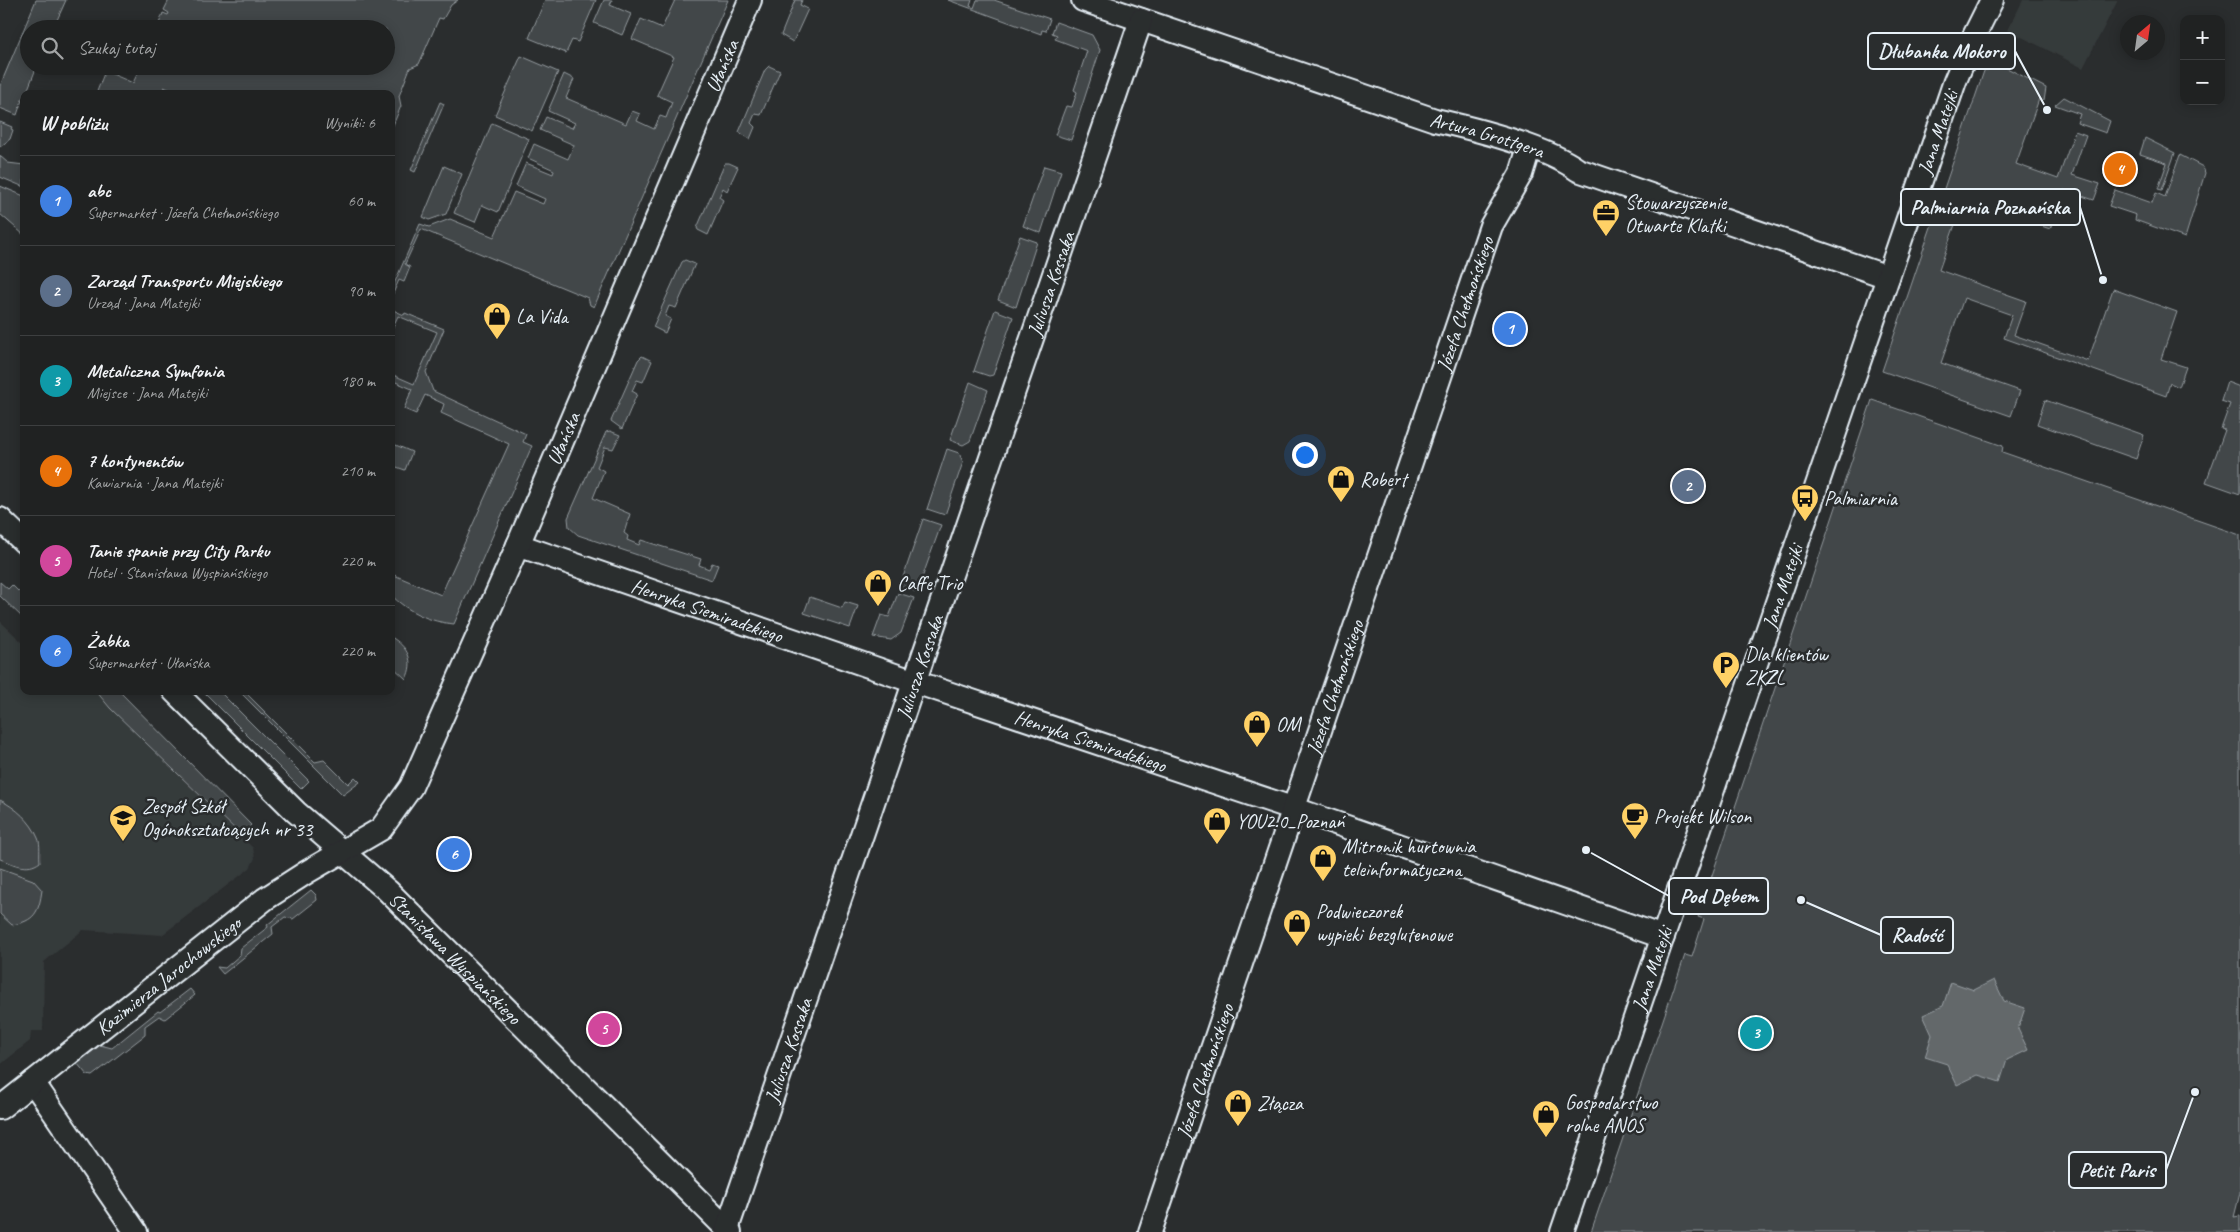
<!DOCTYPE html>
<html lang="pl">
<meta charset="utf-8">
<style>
body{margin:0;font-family:Caveat,sans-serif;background:#282a2a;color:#f1f3f6}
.controls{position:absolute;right:15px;top:15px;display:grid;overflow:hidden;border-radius:10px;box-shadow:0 2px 12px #0003}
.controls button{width:45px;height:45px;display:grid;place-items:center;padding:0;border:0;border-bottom:1px solid #3d3f40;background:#202222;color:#f1f3f6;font:25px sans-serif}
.compass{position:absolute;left:2120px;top:15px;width:45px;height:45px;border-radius:50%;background:#202222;box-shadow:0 2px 12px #0003;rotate:29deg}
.you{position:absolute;left:1304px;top:454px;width:18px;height:18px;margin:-12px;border:4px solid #fff;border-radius:50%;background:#1a73e8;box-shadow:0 0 0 8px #1a73e833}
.badge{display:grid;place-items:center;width:32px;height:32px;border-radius:50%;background:#bca0f2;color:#fff;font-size:16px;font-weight:700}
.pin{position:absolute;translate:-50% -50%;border:2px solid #fff;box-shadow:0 1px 5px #0006}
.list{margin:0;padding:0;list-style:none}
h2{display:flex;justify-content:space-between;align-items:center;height:65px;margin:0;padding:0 20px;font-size:21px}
h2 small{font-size:16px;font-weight:400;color:#a2a4a5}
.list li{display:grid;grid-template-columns:32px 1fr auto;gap:15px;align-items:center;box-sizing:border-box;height:90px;padding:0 20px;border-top:1px solid #3d3f40}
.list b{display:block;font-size:19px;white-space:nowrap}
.list p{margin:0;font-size:16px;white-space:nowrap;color:#a2a4a5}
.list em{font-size:16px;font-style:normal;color:#a2a4a5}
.icon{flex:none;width:28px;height:28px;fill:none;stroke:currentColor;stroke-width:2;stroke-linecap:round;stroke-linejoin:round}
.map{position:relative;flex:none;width:2240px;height:1232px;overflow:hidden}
.search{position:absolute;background:#202222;box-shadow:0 2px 12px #0003;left:20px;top:20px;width:375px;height:55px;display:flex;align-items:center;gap:12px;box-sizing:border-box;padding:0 18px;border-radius:28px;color:#a2a4a5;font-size:19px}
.panel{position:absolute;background:#202222;box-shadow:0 2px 12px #0003;left:20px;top:90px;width:375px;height:605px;border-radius:10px}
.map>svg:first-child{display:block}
.built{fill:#363a3b}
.green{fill:#424648;stroke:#959ca0}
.water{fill:#63686b;stroke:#989fa3}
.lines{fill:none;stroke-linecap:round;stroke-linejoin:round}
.street-casing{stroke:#e8f1f8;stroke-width:26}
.street{stroke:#2a2d2e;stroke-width:22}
.labels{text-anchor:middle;stroke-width:5;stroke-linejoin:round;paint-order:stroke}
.street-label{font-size:20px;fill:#e8f1f8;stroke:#2a2d2e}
.poi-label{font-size:20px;fill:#e8f1f8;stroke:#2a2d2e;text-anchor:start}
.leader{fill:none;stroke:#e8f1f8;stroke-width:2}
.callout-dot{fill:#e8f1f8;stroke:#2a2d2e;stroke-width:2}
.callout{fill:#2a2d2e;stroke:#e8f1f8;stroke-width:2}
.callout-label{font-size:21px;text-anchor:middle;font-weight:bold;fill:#e8f1f8}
</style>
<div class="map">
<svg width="2240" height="1232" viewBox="0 0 2240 1232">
<rect width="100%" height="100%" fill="#2a2d2e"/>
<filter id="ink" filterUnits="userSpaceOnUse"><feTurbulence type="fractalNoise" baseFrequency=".02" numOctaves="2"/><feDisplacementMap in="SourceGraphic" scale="10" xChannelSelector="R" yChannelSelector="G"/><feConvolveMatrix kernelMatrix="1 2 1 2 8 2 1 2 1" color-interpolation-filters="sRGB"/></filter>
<g filter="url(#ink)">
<path class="built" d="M 2023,0 L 2118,0 L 2083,68 L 2008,30 Z
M 0,621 L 24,644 L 24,691 L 96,691 L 110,708 L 253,848 L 255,858 L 250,868 L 162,935 L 83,930 L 44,962 L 43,1031 L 31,1031 L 30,1041 L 0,1065 Z"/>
<path class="green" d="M 36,0 L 66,0 L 53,29 L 29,29 L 29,66 L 37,66 L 26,94 L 24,94 L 17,115 L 0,108 L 0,86 Z
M 169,0 L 458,0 L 451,5 L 443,19 L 439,18 L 419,64 L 410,68 L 399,96 L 401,106 L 391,130 L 391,94 L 179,94 L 164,87 L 161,94 L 96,94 L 105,71 L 133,83 L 141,66 L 386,66 L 386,29 L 157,29 L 163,13 L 168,15 L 169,13 L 164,10 Z
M 545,0 L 596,0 L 578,42 L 572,40 L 566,53 L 529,38 Z
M 604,0 L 612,0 L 610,5 L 631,14 L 622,35 L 594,23 Z
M 675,0 L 728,0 L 594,307 L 590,305 L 588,298 L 421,229 L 405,264 L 410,267 L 404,282 L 399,280 L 391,298 L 391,291 L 420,224 L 429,227 L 450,219 L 494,237 L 514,192 L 543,204 L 545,199 L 516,186 L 526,163 L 553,174 L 554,170 L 528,158 L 534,144 L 568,159 L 574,145 L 540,130 L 546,117 L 572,128 L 575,123 L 548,111 L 564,74 L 574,79 L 566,98 L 626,124 L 632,111 L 640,114 L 637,121 L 654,129 L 660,116 L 666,118 L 672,102 L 657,95 L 674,57 L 632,39 L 641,19 L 662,28 Z
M 795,0 L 802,0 L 800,5 L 808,9 L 793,42 L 781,35 Z
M 948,0 L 972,0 L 970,6 L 974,8 L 977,0 L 994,0 L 1050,19 L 1046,31 L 1042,30 L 1041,34 Z
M 1056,22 L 1092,35 L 1100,50 L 1071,140 L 1055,135 L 1066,106 L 1072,107 L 1077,92 L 1074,90 L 1087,51 L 1055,39 L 1057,35 L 1052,33 Z
M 521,56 L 558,72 L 532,131 L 495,115 Z
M 2001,65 L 2046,88 L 2044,101 L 2039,99 L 2016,164 L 2058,179 L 2075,131 L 2086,135 L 2072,175 L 2100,184 L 2094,200 L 2064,190 L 2050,229 L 1964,199 L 1939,270 L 2026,301 L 2014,335 L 2088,361 L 2113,289 L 2177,312 L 2161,359 L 2186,367 L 2179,387 L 2170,383 L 2166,396 L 2004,338 L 2012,315 L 1964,298 L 1941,363 L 2020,391 L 2011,416 L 1882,371 L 1984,71 Z
M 769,66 L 780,71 L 761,115 L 755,114 L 751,123 L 755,127 L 750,139 L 739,132 L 765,70 Z
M 2064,97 L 2110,121 L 2106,133 L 2077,123 L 2080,114 L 2055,105 Z
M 440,102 L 444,104 L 415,172 L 411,170 Z
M 0,122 L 12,127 L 11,129 L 13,130 L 10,139 L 0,147 Z
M 492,123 L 529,139 L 498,212 L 482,205 L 475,222 L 454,213 Z
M 2145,138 L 2175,153 L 2162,190 L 2158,189 L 2167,163 L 2140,154 Z
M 2180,155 L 2203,167 L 2205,173 L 2185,238 L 2135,220 L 2136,215 L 2109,206 L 2115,190 L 2152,203 L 2156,193 L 2165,197 Z
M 0,156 L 8,163 L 24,165 L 24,187 L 0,177 Z
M 725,163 L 729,163 L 738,167 L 727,191 L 723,188 L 719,197 L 723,200 L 708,235 L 698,230 L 697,228 Z
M 444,166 L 462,174 L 446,214 L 429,220 L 423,217 Z
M 1044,166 L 1061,171 L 1041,233 L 1023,226 Z
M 0,186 L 24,196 L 24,235 L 0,214 Z
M 1020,236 L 1037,242 L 1016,307 L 998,300 Z
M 685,260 L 695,264 L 676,308 L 669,306 L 665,316 L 671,319 L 665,333 L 653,327 L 682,262 Z
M 391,309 L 404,315 L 405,313 L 444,329 L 426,372 L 433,391 L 526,434 L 523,442 L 532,446 L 454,624 C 430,622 408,612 391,595 L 391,581 L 394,575 L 441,595 L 509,444 L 441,413 L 444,404 L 425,395 L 416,414 L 404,409 L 412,389 L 391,380 L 391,374 L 414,384 L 437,332 L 398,316 L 391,331 Z
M 995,310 L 1013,317 L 993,375 L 989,376 L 974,371 Z
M 642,356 L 652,361 L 643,382 L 637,380 L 632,391 L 637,394 L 622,429 L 611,421 L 638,360 Z
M 970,382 L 988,390 L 970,441 L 963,445 L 950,440 Z
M 2227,382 L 2240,387 L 2240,494 L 2206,482 L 2225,430 L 2221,429 L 2230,404 L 2221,401 Z
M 1872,400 L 2003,446 L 2002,452 L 2240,535 L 2240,1193 L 2234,1217 L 2240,1216 L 2240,1232 L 1591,1232 L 1685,955 L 1692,957 L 1704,919 L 1698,917 Z
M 2045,400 L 2144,435 L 2136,459 L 2037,424 Z
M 610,431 L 620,435 L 613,449 L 605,447 L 597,467 L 604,471 L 593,498 L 630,514 L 624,533 L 628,536 L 627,540 L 639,545 L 641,540 L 701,559 L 699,565 L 709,569 L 712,563 L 718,565 L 712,580 L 578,535 L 569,527 L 568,518 L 606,432 Z
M 391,443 L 412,452 L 405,470 L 391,465 Z
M 947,449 L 959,453 L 963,462 L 945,515 L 927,509 Z
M 923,519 L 941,525 L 917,592 L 900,586 Z
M 0,582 L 8,589 L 12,585 L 24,597 L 24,619 L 0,596 Z
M 898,593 L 914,598 L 901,633 L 891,640 L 873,637 L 881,615 L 889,617 Z
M 810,597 L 842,608 L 845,602 L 858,606 L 850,628 L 804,613 Z
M 391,637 C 408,647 415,661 406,679 L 391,665 Z
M 96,691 L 119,691 L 251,825 L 241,835 L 110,708 Z
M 203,691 L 219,691 L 309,781 L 301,789 Z
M 239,691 L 244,691 L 315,762 L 324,760 L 348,784 L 355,777 L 360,782 L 343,795 Z
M 0,800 C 16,808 31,821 38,838 C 41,844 39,855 40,862 C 27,872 14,864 0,859 Z
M 0,868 L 33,880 L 42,890 C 39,912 35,921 12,925 L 0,914 Z
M 311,890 L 316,895 L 317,900 L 293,919 L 285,917 L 272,927 L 273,934 L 223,974 L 217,967 L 225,968 L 240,955 L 241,948 L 268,927 L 267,925 Z
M 190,989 L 195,995 L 165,1019 L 159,1016 L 145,1026 L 145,1035 L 92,1076 L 87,1075 L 77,1063 L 100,1045 L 112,1048 L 158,1011 L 160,1012 Z"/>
<path class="water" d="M 1994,980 L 2004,1001 L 2025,1008 L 2018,1029 L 2028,1050 L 2007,1060 L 2000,1082 L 1978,1075 L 1957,1085 L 1947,1064 L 1925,1057 L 1932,1035 L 1923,1015 L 1943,1006 L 1951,982 L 1974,990 Z"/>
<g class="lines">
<g class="street-casing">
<g id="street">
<path id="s1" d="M 1083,0 L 1435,120 C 1475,129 1546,147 1578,170 L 1888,277"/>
<path d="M 0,519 L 24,542"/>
<path id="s2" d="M 518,545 L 915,682 L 1295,809 L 1663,937"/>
<path id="s3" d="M 174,691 L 296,812 L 388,891 L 730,1232"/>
<path d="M 33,1082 L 136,1232"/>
<path id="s4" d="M 0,1108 L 265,899 L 307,872 L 381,829 L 411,787 L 518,545 L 750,0"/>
<path id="s5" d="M 727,1229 L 1141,20"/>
<path id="s6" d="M 1150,1232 L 1491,226 L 1521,174 L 1529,148"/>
<path id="s7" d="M 1562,1232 L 1955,81 L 1974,36 L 1992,0"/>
</g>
</g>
<use href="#street" class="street"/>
</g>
</g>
<defs>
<g id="office-pin" transform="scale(1.4375)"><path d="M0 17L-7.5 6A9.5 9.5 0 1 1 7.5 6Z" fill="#ffd166" stroke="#2a2d2e"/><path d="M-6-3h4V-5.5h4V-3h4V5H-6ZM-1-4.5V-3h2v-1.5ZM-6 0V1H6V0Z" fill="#111"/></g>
<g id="shop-pin" transform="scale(1.4375)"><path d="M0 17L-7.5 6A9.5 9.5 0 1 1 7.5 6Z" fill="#ffd166" stroke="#2a2d2e"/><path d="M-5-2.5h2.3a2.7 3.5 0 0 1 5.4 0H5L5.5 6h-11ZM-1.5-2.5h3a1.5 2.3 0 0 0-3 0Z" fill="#111"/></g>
<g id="bus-pin" transform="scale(1.4375)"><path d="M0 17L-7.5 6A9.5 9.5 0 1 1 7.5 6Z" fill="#ffd166" stroke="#2a2d2e"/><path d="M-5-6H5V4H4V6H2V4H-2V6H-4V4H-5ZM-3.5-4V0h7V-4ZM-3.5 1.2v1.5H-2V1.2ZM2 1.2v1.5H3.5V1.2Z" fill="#111"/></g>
<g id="parking-pin" transform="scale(1.4375)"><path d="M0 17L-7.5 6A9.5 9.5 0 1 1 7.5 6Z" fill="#ffd166" stroke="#2a2d2e"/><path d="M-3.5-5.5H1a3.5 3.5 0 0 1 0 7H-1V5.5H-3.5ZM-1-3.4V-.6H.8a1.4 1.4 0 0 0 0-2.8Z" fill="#111"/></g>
<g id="cafe-pin" transform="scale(1.4375)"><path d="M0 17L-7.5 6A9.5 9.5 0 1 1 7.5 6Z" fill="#ffd166" stroke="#2a2d2e"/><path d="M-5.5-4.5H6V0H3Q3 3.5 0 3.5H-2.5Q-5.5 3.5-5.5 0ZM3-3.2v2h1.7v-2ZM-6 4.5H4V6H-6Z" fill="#111"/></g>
<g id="school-pin" transform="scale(1.4375)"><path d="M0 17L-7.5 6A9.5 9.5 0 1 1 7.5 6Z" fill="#ffd166" stroke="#2a2d2e"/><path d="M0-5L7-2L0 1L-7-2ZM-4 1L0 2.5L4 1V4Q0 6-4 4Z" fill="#111"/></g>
</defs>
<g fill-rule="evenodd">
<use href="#office-pin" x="1606" y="213"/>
<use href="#shop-pin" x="497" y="316"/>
<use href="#shop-pin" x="1341" y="479"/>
<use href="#bus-pin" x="1805" y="498"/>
<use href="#shop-pin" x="878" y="583"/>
<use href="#parking-pin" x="1726" y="665"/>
<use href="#shop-pin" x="1257" y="724"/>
<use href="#cafe-pin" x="1635" y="816"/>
<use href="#school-pin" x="123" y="818"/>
<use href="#shop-pin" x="1217" y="821"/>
<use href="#shop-pin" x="1323" y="858"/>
<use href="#shop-pin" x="1297" y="923"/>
<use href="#shop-pin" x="1238" y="1103"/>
<use href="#shop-pin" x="1546" y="1114"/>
</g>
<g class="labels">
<g class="street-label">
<text dy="7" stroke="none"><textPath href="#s4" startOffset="1310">Ułańska</textPath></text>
<text dy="7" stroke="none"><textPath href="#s7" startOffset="1162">Jana Matejki</textPath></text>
<text dy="7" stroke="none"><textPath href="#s1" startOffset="426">Artura Grottgera</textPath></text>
<text dy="7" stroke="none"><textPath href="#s5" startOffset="999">Juliusza Kossaka</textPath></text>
<text dy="7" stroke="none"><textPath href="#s6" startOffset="980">Józefa Chełmońskiego</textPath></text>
<text dy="7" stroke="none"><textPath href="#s4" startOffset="905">Ułańska</textPath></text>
<text dy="7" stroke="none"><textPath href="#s7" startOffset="682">Jana Matejki</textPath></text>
<text dy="7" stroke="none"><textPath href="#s2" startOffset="200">Henryka Siemiradzkiego</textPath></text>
<text dy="7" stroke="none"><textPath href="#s5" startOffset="594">Juliusza Kossaka</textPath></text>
<text dy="7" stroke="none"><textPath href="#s6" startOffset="575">Józefa Chełmońskiego</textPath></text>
<text dy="7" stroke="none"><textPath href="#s2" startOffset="605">Henryka Siemiradzkiego</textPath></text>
<text dy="7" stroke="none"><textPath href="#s3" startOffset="388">Stanisława Wyspiańskiego</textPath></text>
<text dy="7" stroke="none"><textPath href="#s7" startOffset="278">Jana Matejki</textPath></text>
<text dy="7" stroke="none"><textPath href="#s4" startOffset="214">Kazimierza Jarochowskiego</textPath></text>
<text dy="7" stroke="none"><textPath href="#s5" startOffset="189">Juliusza Kossaka</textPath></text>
<text dy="7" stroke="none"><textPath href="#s6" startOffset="170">Józefa Chełmońskiego</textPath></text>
</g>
<g class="poi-label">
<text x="1625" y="209">Stowarzyszenie<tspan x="1625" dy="23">Otwarte Klatki</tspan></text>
<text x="516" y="323">La Vida</text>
<text x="1360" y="486">Robert</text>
<text x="1824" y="505">Palmiarnia</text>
<text x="897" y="590">Caffe Trio</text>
<text x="1745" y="661">Dla klientów<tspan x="1745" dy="23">ZKZL</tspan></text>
<text x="1276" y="731">OM</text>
<text x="142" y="813">Zespół Szkół<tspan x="142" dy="23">Ogónokształcących nr 33</tspan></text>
<text x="1654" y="823">Projekt Wilson</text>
<text x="1236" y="828">YOU2.0_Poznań</text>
<text x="1342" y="853">Mitronik hurtownia<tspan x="1342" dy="23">teleinformatyczna</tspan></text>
<text x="1316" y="918">Podwieczorek<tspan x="1316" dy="23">wypieki bezglutenowe</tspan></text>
<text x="1565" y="1109">Gospodarstwo<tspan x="1565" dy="23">rolne ANOS</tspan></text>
<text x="1257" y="1110">Złącza</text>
</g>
</g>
<path class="leader" d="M2047 110L2015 51M2103 280L2080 207M1586 850L1669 896M1801 900L1881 935M2195 1092L2166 1170"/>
<g class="callout-dot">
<circle cx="2047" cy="110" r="5"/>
<circle cx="2103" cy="280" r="5"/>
<circle cx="1586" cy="850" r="5"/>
<circle cx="1801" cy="900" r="5"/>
<circle cx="2195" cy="1092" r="5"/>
</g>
<g class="callout">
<rect x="1868" y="33" width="147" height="36" rx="5"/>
<rect x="1901" y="189" width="179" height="36" rx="5"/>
<rect x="1669" y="878" width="99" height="36" rx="5"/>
<rect x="1881" y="917" width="72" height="36" rx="5"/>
<rect x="2069" y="1152" width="97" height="36" rx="5"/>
</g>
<g class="callout-label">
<text x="1942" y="58">Dłubanka Mokoro</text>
<text x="1990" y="214">Palmiarnia Poznańska</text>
<text x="1719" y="903">Pod Dębem</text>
<text x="1917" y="942">Radość</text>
<text x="2117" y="1177">Petit Paris</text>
</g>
</svg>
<div class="controls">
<button>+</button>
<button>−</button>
</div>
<svg class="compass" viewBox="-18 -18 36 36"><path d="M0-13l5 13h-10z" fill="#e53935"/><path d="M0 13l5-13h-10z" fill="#a2a4a5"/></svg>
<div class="you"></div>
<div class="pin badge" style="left:1510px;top:329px;background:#3f7fe0">1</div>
<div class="pin badge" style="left:1688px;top:486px;background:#5c6f8a">2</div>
<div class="pin badge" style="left:1756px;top:1033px;background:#0f9aa8">3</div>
<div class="pin badge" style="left:2120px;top:169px;background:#e8710a">4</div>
<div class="pin badge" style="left:604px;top:1029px;background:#d1479c">5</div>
<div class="pin badge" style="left:454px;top:854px;background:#3f7fe0">6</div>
<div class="search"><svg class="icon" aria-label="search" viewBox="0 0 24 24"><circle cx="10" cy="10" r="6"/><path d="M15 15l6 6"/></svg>Szukaj tutaj</div>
<section class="panel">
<h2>W pobliżu<small>Wyniki: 6</small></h2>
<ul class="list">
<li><span class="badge" style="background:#3f7fe0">1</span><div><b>abc</b><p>Supermarket · Józefa Chełmońskiego</p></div><em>60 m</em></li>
<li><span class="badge" style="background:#5c6f8a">2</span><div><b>Zarząd Transportu Miejskiego</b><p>Urząd · Jana Matejki</p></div><em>90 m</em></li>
<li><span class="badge" style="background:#0f9aa8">3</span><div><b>Metaliczna Symfonia</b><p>Miejsce · Jana Matejki</p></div><em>180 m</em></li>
<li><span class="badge" style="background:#e8710a">4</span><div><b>7 kontynentów</b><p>Kawiarnia · Jana Matejki</p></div><em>210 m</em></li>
<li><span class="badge" style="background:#d1479c">5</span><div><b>Tanie spanie przy City Parku</b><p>Hotel · Stanisława Wyspiańskiego</p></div><em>220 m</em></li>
<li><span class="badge" style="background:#3f7fe0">6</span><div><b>Żabka</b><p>Supermarket · Ułańska</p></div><em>220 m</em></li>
</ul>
</section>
</div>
